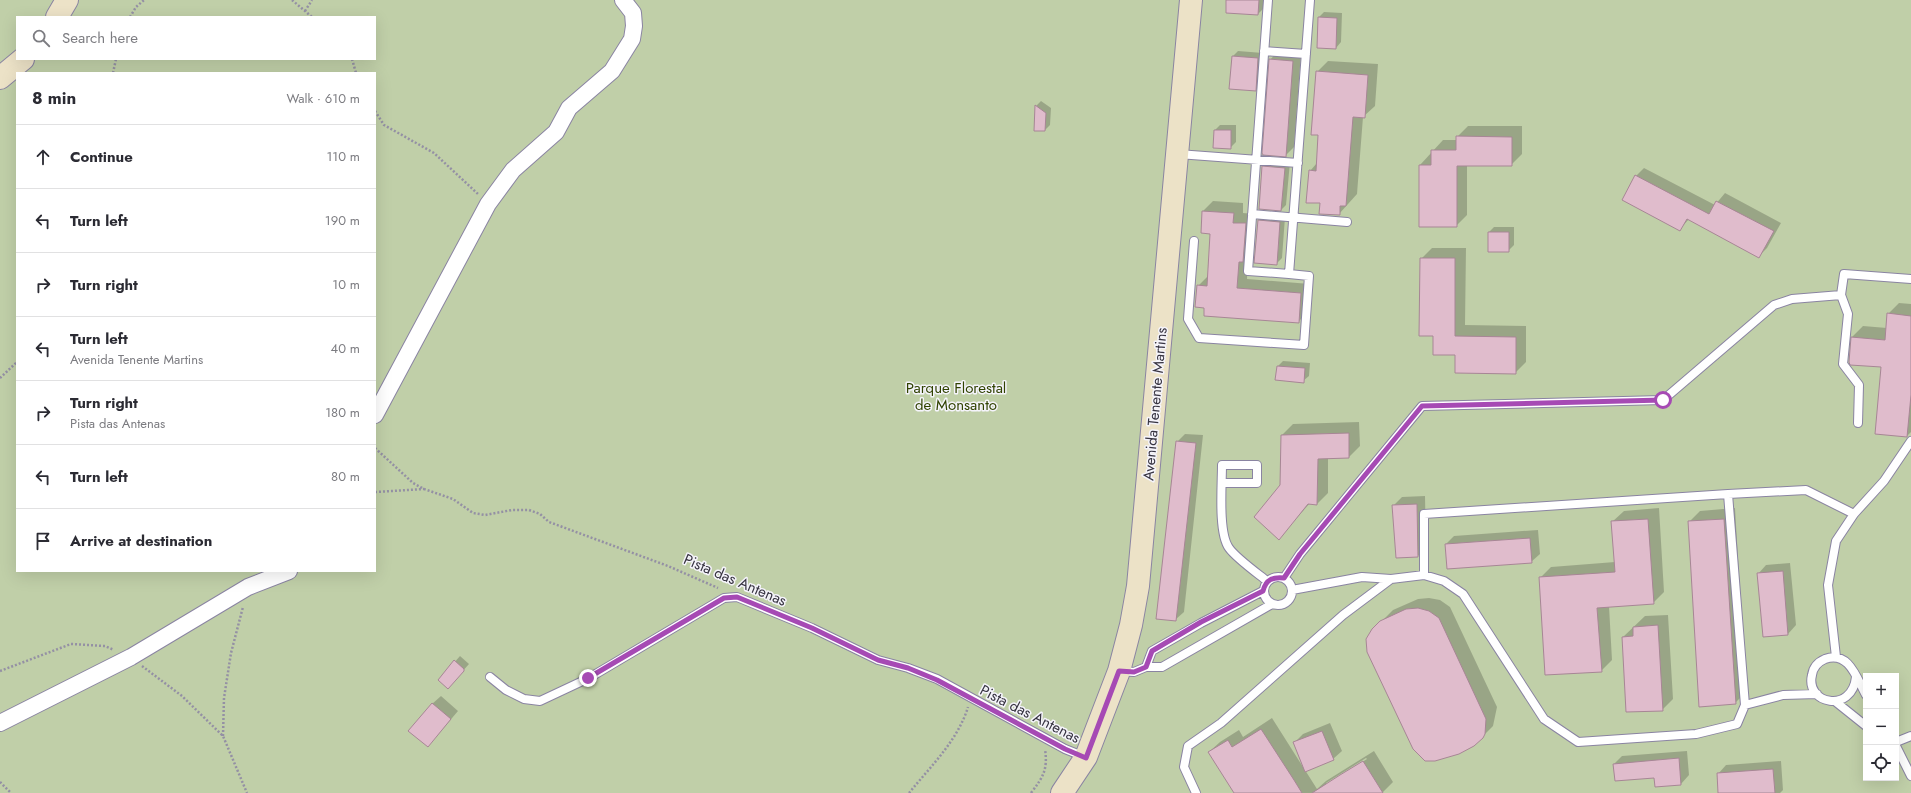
<!DOCTYPE html>
<meta charset="utf-8">
<style>
body{margin:0;font-family:Jost,sans-serif;background:#f2f2f3;color:#2b2b33}
.controls{position:absolute;right:12px;bottom:12px;display:grid;overflow:hidden;border-radius:0px;box-shadow:0 4px 16px #0002}
.controls button{width:36px;height:36px;display:grid;place-items:center;padding:0;border:0;border-bottom:1px solid #e1e1e2;background:#fff;color:#2b2b33;font:20px sans-serif}
.stop{position:absolute;width:12px;height:12px;margin:-9px;border:3px solid #a64ab4;border-radius:50%;background:#fff}
.stop.end{background:#a64ab4;border-color:#fff;box-shadow:0 1px 4px #0008}
.list{margin:0;padding:0;list-style:none}
h2{display:flex;justify-content:space-between;align-items:center;height:52px;margin:0;padding:0 16px;font-size:17px}
h2 small{font-size:13px;font-weight:400;color:#7c7c81}
.list li{display:grid;grid-template-columns:26px 1fr auto;gap:12px;align-items:center;box-sizing:border-box;height:64px;padding:0 16px;border-top:1px solid #e1e1e2}
.list b{display:block;font-size:15px;white-space:nowrap}
.list p{margin:0;font-size:13px;white-space:nowrap;color:#7c7c81}
.list em{font-size:13px;font-style:normal;color:#7c7c81}
.icon{flex:none;width:22px;height:22px;fill:none;stroke:currentColor;stroke-width:2;stroke-linecap:round;stroke-linejoin:round}
.map{position:relative;flex:none;width:1911px;height:793px;overflow:hidden}
.search{position:absolute;background:#fff;box-shadow:0 4px 16px #0002;left:16px;top:16px;width:360px;height:44px;display:flex;align-items:center;gap:10px;box-sizing:border-box;padding:0 14px;border-radius:0px;color:#7c7c81;font-size:15px}
.panel{position:absolute;background:#fff;box-shadow:0 4px 16px #0002;left:16px;top:72px;width:360px;height:500px;border-radius:0px}
.map>svg:first-child{display:block}
.green{fill:#c0cfa8;fill-rule:evenodd}
.shadow{fill:#0003;fill-rule:evenodd}
.building{fill:#e0bccc;stroke:#a78695}
.lines{fill:none;stroke-linecap:round;stroke-linejoin:round}
.lane-casing{stroke:#8a84a2;stroke-width:10}
.street-casing{stroke:#8a84a2;stroke-width:18}
.secondary-casing{stroke:#8a84a2;stroke-width:24}
.path{stroke:#9490a4;stroke-width:2.5;stroke-dasharray:2 2;stroke-linecap:butt}
.lane{stroke:#fff;stroke-width:8}
.street{stroke:#fff;stroke-width:16}
.secondary{stroke:#ece2c7;stroke-width:22}
.route{stroke:#a64ab4;stroke-width:5}
.labels{text-anchor:middle;stroke-width:3;stroke-linejoin:round;paint-order:stroke}
.park-label{font-size:15px;fill:#304200;stroke:#f5f4fb}
.street-label{font-size:15px;fill:#373441;stroke:#f5f4fb}
</style>
<div class="map">
<svg width="1911" height="793" viewBox="0 0 1911 793">
<rect width="100%" height="100%" fill="#e9e4ff"/>
<path class="green" d="M 0,0 L 1911,0 L 1911,793 L 0,793 ZM 17,17 L 375,17 L 375,59 L 17,59 ZM 17,73 L 375,73 L 375,571 L 17,571 ZM 1866,676 L 1896,676 L 1896,778 L 1866,778 Z"/>
<path class="shadow" d="M 1227,0 L 1266,0 L 1266,6 L 1258,14 Z
M 1324,12 L 1342,13 L 1341,42 L 1336,48 L 1319,17 Z
M 1238,51 L 1263,53 L 1261,85 L 1255,90 L 1233,56 Z
M 1278,51 L 1301,53 L 1294,147 L 1285,156 L 1270,60 Z
M 1328,61 L 1378,64 L 1375,106 L 1363,117 L 1357,194 L 1339,214 L 1321,203 L 1310,171 L 1317,163 L 1320,134 L 1317,72 Z
M 1041,101 L 1051,108 L 1050,125 L 1045,130 L 1036,106 Z
M 1220,125 L 1236,125 L 1236,142 L 1230,148 L 1215,130 Z
M 1468,126 L 1522,126 L 1522,154 L 1511,165 L 1467,165 L 1467,215 L 1456,226 L 1420,165 L 1443,140 L 1457,140 L 1457,137 Z
M 1268,161 L 1290,162 L 1286,205 L 1281,210 L 1263,166 Z
M 1644,168 L 1715,205 L 1725,193 L 1781,223 L 1767,248 L 1759,256 L 1689,219 L 1680,229 L 1636,176 Z
M 1213,201 L 1243,203 L 1243,213 L 1255,214 L 1248,256 L 1247,279 L 1310,284 L 1308,312 L 1298,322 L 1206,307 L 1198,286 L 1208,276 L 1211,233 L 1203,211 Z
M 1264,215 L 1285,217 L 1282,258 L 1276,264 L 1259,220 Z
M 1494,227 L 1514,227 L 1514,245 L 1508,251 L 1489,232 Z
M 1432,248 L 1466,248 L 1465,325 L 1526,326 L 1526,362 L 1515,373 L 1456,354 L 1434,335 L 1421,259 Z
M 1899,303 L 1911,304 L 1911,432 L 1907,436 L 1882,366 L 1850,362 L 1852,337 L 1863,326 L 1887,328 L 1888,314 Z
M 1283,361 L 1310,363 L 1309,376 L 1303,381 L 1278,366 Z
M 1359,422 L 1360,446 L 1349,457 L 1328,458 L 1328,493 L 1317,504 L 1310,503 L 1279,538 L 1282,435 L 1293,424 Z
M 1185,434 L 1203,435 L 1184,612 L 1175,620 L 1177,442 Z
M 1425,496 L 1426,548 L 1418,556 L 1397,557 L 1393,506 L 1402,497 Z
M 1659,508 L 1664,592 L 1653,603 L 1609,606 L 1612,660 L 1601,671 L 1540,578 L 1551,567 L 1615,562 L 1612,522 L 1624,511 Z
M 1735,508 L 1746,692 L 1735,703 L 1689,522 L 1700,511 Z
M 1538,530 L 1540,554 L 1531,562 L 1446,544 L 1454,536 Z
M 1790,563 L 1796,625 L 1788,634 L 1758,574 L 1766,565 Z
M 1429,598 L 1440,600 L 1450,607 L 1497,707 L 1493,726 L 1482,737 L 1425,760 L 1417,753 L 1368,651 L 1373,630 L 1393,610 L 1418,599 Z
M 1668,615 L 1673,699 L 1662,710 L 1623,637 L 1645,616 Z
M 460,656 L 469,664 L 453,682 L 439,680 Z
M 441,696 L 458,711 L 436,737 L 432,704 Z
M 1272,718 L 1303,767 L 1294,743 L 1303,734 L 1330,723 L 1342,751 L 1333,759 L 1305,770 L 1317,789 L 1326,781 L 1374,751 L 1393,782 L 1382,793 L 1235,793 L 1209,752 L 1220,742 L 1239,730 L 1243,737 ZM 1366,758 L 1367,759 L 1326,785 L 1326,783 Z
M 1687,751 L 1689,775 L 1681,784 L 1614,764 L 1622,756 Z
M 1781,761 L 1783,790 L 1780,793 L 1719,793 L 1718,774 L 1726,765 Z"/>
<path class="building" d="M 1226,0 L 1259,0 L 1258,15 L 1226,13 Z
M 1318,17 L 1337,18 L 1336,49 L 1317,48 Z
M 1232,56 L 1258,58 L 1256,91 L 1229,89 Z
M 1269,59 L 1293,61 L 1286,157 L 1263,155 L 1262,153 Z
M 1316,71 L 1368,75 L 1365,118 L 1353,117 L 1346,206 L 1340,206 L 1340,215 L 1319,214 L 1320,203 L 1306,203 L 1309,170 L 1316,171 L 1318,135 L 1311,135 Z
M 1035,105 L 1046,113 L 1045,131 L 1034,131 Z
M 1214,130 L 1231,130 L 1231,149 L 1213,148 Z
M 1456,136 L 1512,137 L 1512,166 L 1457,166 L 1457,227 L 1419,227 L 1419,165 L 1431,165 L 1431,150 L 1456,150 Z
M 1262,166 L 1285,168 L 1281,211 L 1259,209 Z
M 1635,175 L 1709,214 L 1716,201 L 1774,231 L 1759,258 L 1687,219 L 1680,231 L 1622,200 Z
M 1202,211 L 1234,213 L 1233,223 L 1246,223 L 1243,262 L 1239,262 L 1237,288 L 1301,293 L 1299,323 L 1204,316 L 1204,308 L 1195,307 L 1197,285 L 1207,286 L 1210,234 L 1201,233 Z
M 1258,220 L 1280,222 L 1277,265 L 1254,263 Z
M 1488,232 L 1509,232 L 1509,252 L 1488,252 Z
M 1420,258 L 1455,258 L 1455,336 L 1516,337 L 1516,374 L 1455,373 L 1455,355 L 1433,355 L 1433,336 L 1419,336 Z
M 1887,313 L 1911,316 L 1911,395 L 1907,437 L 1875,434 L 1881,367 L 1850,365 L 1849,362 L 1851,337 L 1885,340 Z
M 1277,366 L 1305,368 L 1304,383 L 1275,380 Z
M 1349,433 L 1349,458 L 1318,459 L 1317,505 L 1308,504 L 1279,540 L 1254,517 L 1280,485 L 1281,435 Z
M 1176,441 L 1196,443 L 1176,621 L 1156,619 Z
M 1417,504 L 1418,557 L 1396,558 L 1392,505 Z
M 1648,519 L 1654,604 L 1597,608 L 1602,672 L 1545,675 L 1539,577 L 1615,572 L 1611,521 Z
M 1724,519 L 1736,704 L 1699,707 L 1688,521 Z
M 1530,538 L 1532,563 L 1447,569 L 1445,544 Z
M 1783,571 L 1788,635 L 1763,637 L 1757,573 Z
M 1418,608 L 1429,611 L 1439,618 L 1486,719 L 1485,734 L 1483,738 L 1474,746 L 1459,754 L 1435,761 L 1425,761 L 1413,749 L 1367,652 L 1366,639 L 1372,629 L 1380,621 L 1406,609 Z
M 1658,625 L 1663,711 L 1626,712 L 1622,637 L 1633,636 L 1633,627 Z
M 454,660 L 464,669 L 464,671 L 448,689 L 438,680 Z
M 432,703 L 451,719 L 428,747 L 408,731 Z
M 1261,729 L 1294,780 L 1302,793 L 1234,793 L 1208,752 L 1228,740 L 1232,747 Z
M 1322,731 L 1334,760 L 1305,772 L 1293,742 Z
M 1679,758 L 1681,785 L 1655,787 L 1654,778 L 1615,781 L 1613,764 Z
M 1363,761 L 1383,793 L 1312,793 L 1340,775 Z
M 1773,769 L 1775,793 L 1718,793 L 1717,773 Z"/>
<g class="lines">
<g class="lane-casing">
<path id="lane" d="M 1268,0 L 1248,271 L 1289,274 L 1310,0
M 1264,51 L 1306,54
M 1178,154 L 1298,163
M 1252,214 L 1347,222
M 1194,241 L 1188,319 L 1199,338 L 1304,345 L 1309,276 L 1289,274
M 1841,295 L 1848,314 L 1843,364 L 1859,385 L 1858,423
M 1222,483 L 1257,483 L 1257,465 L 1222,465 C 1222,485 1218,533 1229,548 C 1236,558 1257,573 1267,581
M 1728,494 L 1806,490 L 1854,514
M1264 591a14 14 0 1 1 28 0a14 14 0 1 1-28 0Z
M 1284,578 L 1300,554 L 1422,406 L 1663,400 L 1774,305 L 1792,299 L 1841,295 L 1844,274 L 1911,279
M 1292,590 L 1362,577 L 1391,579
M 1263,591 L 1201,623 L 1152,651 L 1146,667 L 1162,667 L 1272,604
M 1836,657 L 1828,585 L 1836,541 L 1854,514 L 1884,481 L 1911,441
M 1120,671 L 1134,672 L 1146,667
M 490,677 L 506,690 L 524,699 L 540,701 L 589,678 L 724,598 L 737,597 L 812,628 L 878,660 L 908,668 L 937,679 L 1065,749 L 1085,757
M 1856,677 C 1852,714 1805,704 1812,675 C 1813,668 1818,662 1825,659 C 1849,650 1857,679 1866,695
M 1836,702 L 1866,726
M 1745,705 L 1783,695 L 1817,694
M 1896,742 L 1911,736
M 1896,746 L 1911,776
M 1196,793 L 1184,767 L 1188,746 L 1221,723 L 1343,615 L 1391,579 L 1424,575 L 1444,581 L 1463,594 L 1544,719 L 1578,742 L 1696,734 L 1737,724 L 1745,705 L 1728,494 L 1424,514 L 1424,575"/>
</g>
<g class="street-casing">
<path id="street" d="M 375,415 L 488,204 L 513,170 L 556,132 L 569,108 L 612,71 L 632,39 L 634,26 L 633,13 L 623,0
M 0,723 L 131,657 L 248,587 L 289,571"/>
</g>
<g class="secondary-casing">
<path id="secondary" d="M 57,17 L 67,0
M 0,78 L 23,59
M 1062,793 L 1086,757 L 1119,671 L 1131,625 L 1138,586 L 1191,0"/>
</g>
<path class="path" d="M 292,0 L 312,17
M 305,11 L 312,0
M 130,17 L 136,7 L 144,0
M 352,59 L 356,73
M 113,73 L 116,59
M 375,111 L 384,125 L 434,153 L 478,194
M 0,378 L 17,362
M 375,448 L 413,483 L 424,489 L 453,499 L 473,513 L 485,515 L 512,510 L 529,510 L 540,514 L 549,522 L 668,566 L 718,588
M 375,492 L 424,489
M 142,666 L 182,696 L 223,736 L 247,793
M 0,671 L 71,644 L 105,646 L 114,650
M 223,736 L 224,698 L 231,653 L 243,607
M 0,782 L 11,793
M 909,793 C 931,766 958,740 968,707
M 1031,793 C 1043,777 1048,770 1045,749"/>
<use href="#lane" class="lane"/>
<use href="#street" class="street"/>
<use href="#secondary" class="secondary"/>
</g>
<g class="lines">
<path class="route" d="M 588,678 L 724,598 L 737,597 L 812,628 L 878,660 L 908,668 L 937,680 L 1065,749 L 1086,758 L 1119,671 L 1134,672 L 1146,667 L 1152,651 L 1201,622 L 1263,591 C 1266,579 1273,577 1284,578 L 1300,554 L 1422,406 L 1663,400"/>
</g>
<g class="labels">
<g class="park-label">
<text x="956" y="393">Parque Florestal<tspan x="956" dy="17">de Monsanto</tspan></text>
</g>
<g class="street-label">
<text transform="translate(1155 404) rotate(-85)" y="5">Avenida Tenente Martins</text>
<text transform="translate(735 580) rotate(23)" y="5">Pista das Antenas</text>
<text transform="translate(1030 714) rotate(27)" y="5">Pista das Antenas</text>
</g>
</g>
</svg>
<div class="controls">
<button>+</button>
<button>−</button>
<button><svg class="icon" aria-label="locate" viewBox="0 0 24 24"><circle cx="12" cy="12" r="6"/><path d="M12 2v4M12 18v4M2 12h4M18 12h4"/></svg></button>
</div>
<div class="stop" style="left:1663px;top:400px"></div>
<div class="stop end" style="left:588px;top:678px"></div>
<div class="search"><svg class="icon" aria-label="search" viewBox="0 0 24 24"><circle cx="10" cy="10" r="6"/><path d="M15 15l6 6"/></svg>Search here</div>
<section class="panel">
<h2>8 min<small>Walk · 610 m</small></h2>
<ul class="list">
<li><svg class="icon" aria-label="ahead" viewBox="0 0 24 24"><path d="M12 20V5M6 11l6-6 6 6"/></svg><div><b>Continue</b></div><em>110 m</em></li>
<li><svg class="icon" aria-label="left" viewBox="0 0 24 24"><path d="M17 20v-9H6M10 6l-5 5 5 5"/></svg><div><b>Turn left</b></div><em>190 m</em></li>
<li><svg class="icon" aria-label="right" viewBox="0 0 24 24"><path d="M7 20v-9h11M14 6l5 5-5 5"/></svg><div><b>Turn right</b></div><em>10 m</em></li>
<li><svg class="icon" aria-label="left" viewBox="0 0 24 24"><path d="M17 20v-9H6M10 6l-5 5 5 5"/></svg><div><b>Turn left</b><p>Avenida Tenente Martins</p></div><em>40 m</em></li>
<li><svg class="icon" aria-label="right" viewBox="0 0 24 24"><path d="M7 20v-9h11M14 6l5 5-5 5"/></svg><div><b>Turn right</b><p>Pista das Antenas</p></div><em>180 m</em></li>
<li><svg class="icon" aria-label="left" viewBox="0 0 24 24"><path d="M17 20v-9H6M10 6l-5 5 5 5"/></svg><div><b>Turn left</b></div><em>80 m</em></li>
<li><svg class="icon" aria-label="arrive" viewBox="0 0 24 24"><path d="M6 21V4h12l-3 4 3 4H6"/></svg><div><b>Arrive at destination</b></div></li>
</ul>
</section>
</div>
